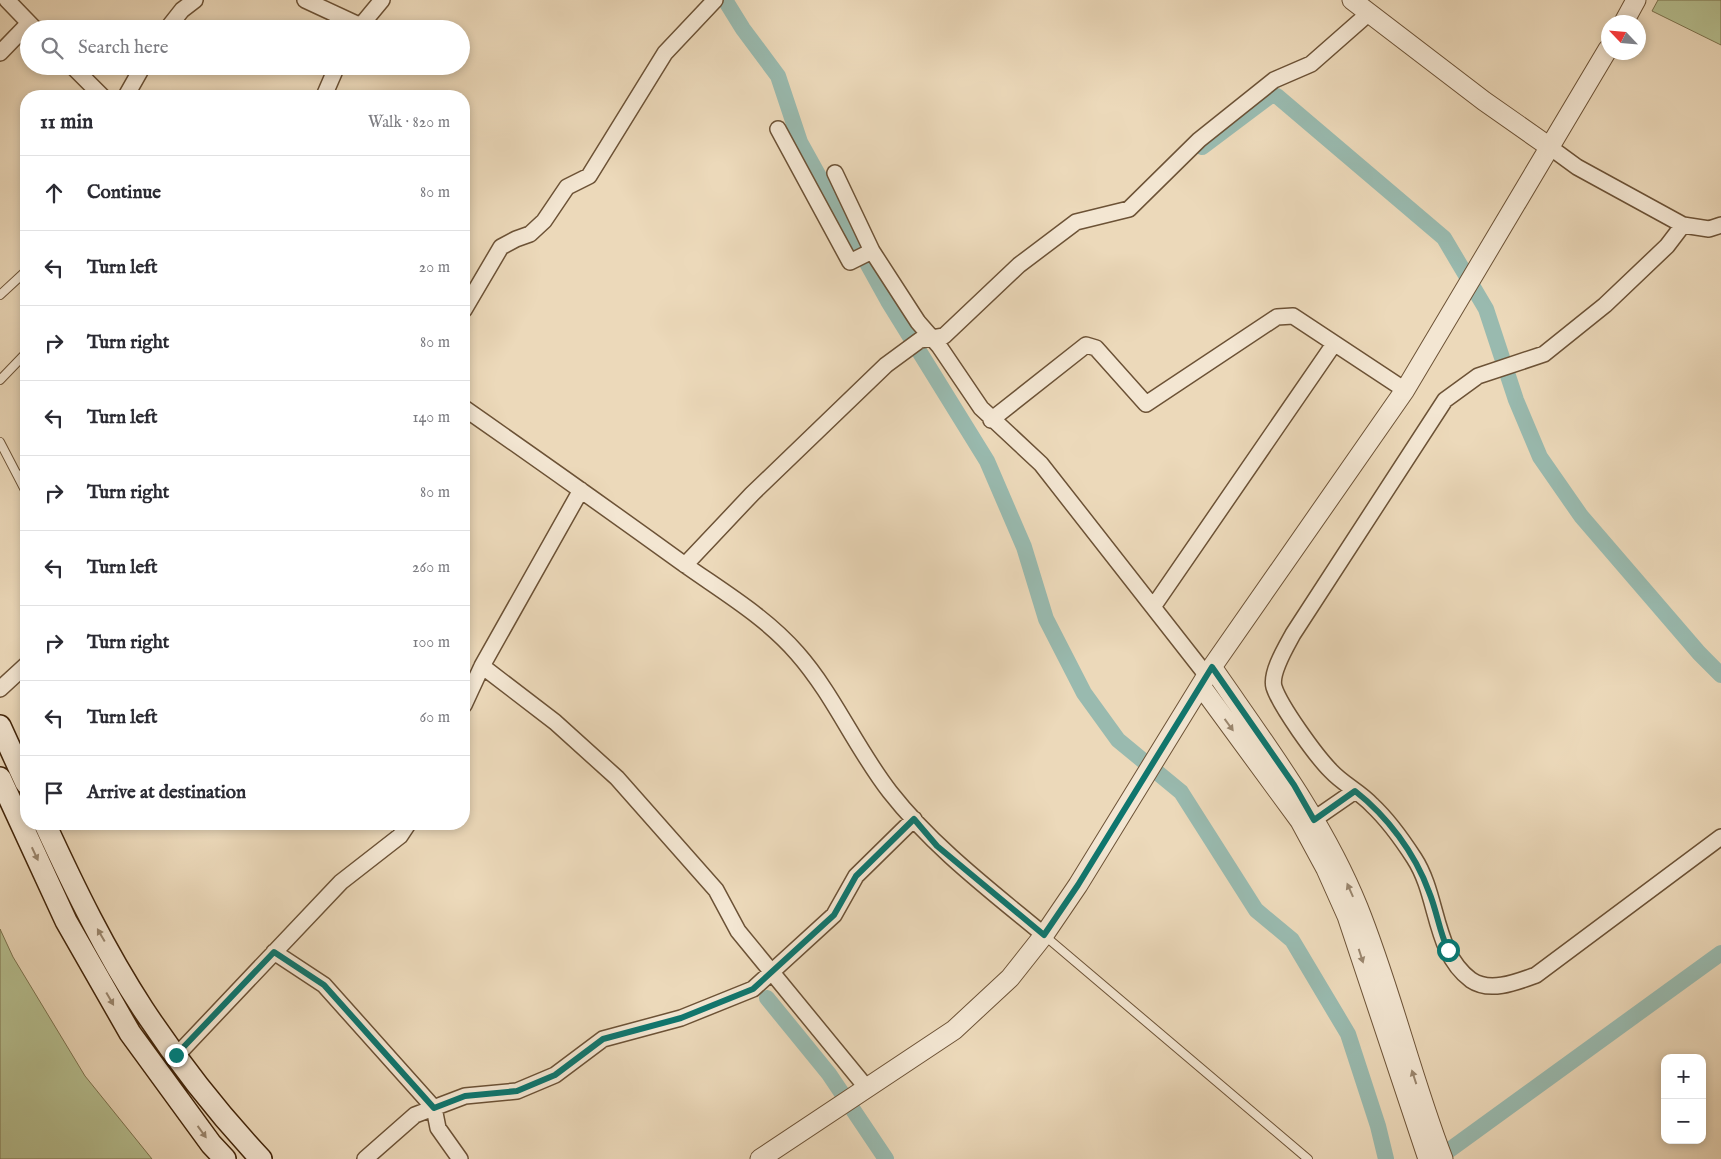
<!DOCTYPE html>
<meta charset="utf-8">
<style>
body{margin:0;font-family:"IM FELL English",serif;background:#f2f2f3;color:#2b2b33}
.controls{position:absolute;right:15px;bottom:15px;display:grid;overflow:hidden;border-radius:10px;box-shadow:0 2px 8px #0003}
.controls button{width:45px;height:45px;display:grid;place-items:center;padding:0;border:0;border-bottom:1px solid #e1e1e2;background:#fff;color:#2b2b33;font:25px sans-serif}
.compass{position:absolute;left:1601px;top:15px;width:45px;height:45px;border-radius:50%;background:#fff;box-shadow:0 2px 8px #0003;rotate:296deg}
.stop{position:absolute;width:15px;height:15px;margin:-11px;border:4px solid #0f766e;border-radius:50%;background:#fff}
.stop.end{background:#0f766e;border-color:#fff;box-shadow:0 1px 5px #0008}
.list{margin:0;padding:0;list-style:none}
h2{display:flex;justify-content:space-between;align-items:center;height:65px;margin:0;padding:0 20px;font-size:21px}
h2 small{font-size:16px;font-weight:400;color:#7c7c81}
.list li{display:grid;grid-template-columns:32px 1fr auto;gap:15px;align-items:center;box-sizing:border-box;height:75px;padding:0 20px;border-top:1px solid #e1e1e2}
.list b{display:block;font-size:19px;white-space:nowrap}
.list em{font-size:16px;font-style:normal;color:#7c7c81}
.icon{flex:none;width:28px;height:28px;fill:none;stroke:currentColor;stroke-width:2;stroke-linecap:round;stroke-linejoin:round}
.map{position:relative;flex:none;width:1721px;height:1159px;overflow:hidden}
.search{position:absolute;background:#fff;box-shadow:0 2px 8px #0003;left:20px;top:20px;width:450px;height:55px;display:flex;align-items:center;gap:12px;box-sizing:border-box;padding:0 18px;border-radius:28px;color:#7c7c81;font-size:19px}
.panel{position:absolute;background:#fff;box-shadow:0 2px 8px #0003;left:20px;top:90px;width:450px;height:740px;border-radius:20px}
.map>svg:first-child{display:block}
.green{fill:#b6c091;stroke:#7c724e}
.lines{fill:none;stroke-linecap:round;stroke-linejoin:round}
.canal{stroke:#99baaf;stroke-width:16}
.service-casing{stroke:#6c5236;stroke-width:10}
.minor-casing{stroke:#6c5236;stroke-width:18}
.tertiary-casing{stroke:#6c5236;stroke-width:21}
.secondary-casing{stroke:#42250a;stroke-width:24}
.service{stroke:#f3e6d2;stroke-width:8}
.minor{stroke:#f3e6d2;stroke-width:15}
.tertiary{stroke:#f3e6d2;stroke-width:19}
.secondary{stroke:#f3e6d2;stroke-width:21}
.oneway{fill:#9a866e}
.route{stroke:#0f766e;stroke-width:6}
</style>
<div class="map">
<svg width="1721" height="1159" viewBox="0 0 1721 1159">
<rect width="100%" height="100%" fill="#ecd9ba"/>
<filter id="stains"><feTurbulence type="fractalNoise" baseFrequency=".004" numOctaves="4"/><feColorMatrix values="0 0 0 0 .2 0 0 0 0 .09 0 0 0 0 .02 0 0 0 .5 -.17"/></filter>
<radialGradient id="worn" r=".72"><stop offset=".6" stop-color="#630" stop-opacity="0"/><stop offset="1" stop-color="#630" stop-opacity=".3"/></radialGradient>
<path class="green" d="M 1658,0 L 1721,0 L 1721,45 L 1652,11 Z
M 0,929 L 13,957 L 85,1076 L 152,1159 L 0,1159 Z"/>
<g class="lines">
<path class="canal" d="M 725,0 L 743,29 L 778,76 L 800,142 L 888,301 L 987,461 L 1024,547 L 1046,619 L 1084,693 L 1118,740 L 1181,792 L 1256,910 L 1292,940 L 1348,1034 L 1378,1126 L 1386,1159
M 1202,147 L 1270,96 L 1277,96 L 1444,238 L 1486,309 L 1516,400 L 1540,457 L 1581,516 L 1699,653 L 1721,675
M 767,998 L 829,1074 L 886,1159
M 1437,1159 L 1721,953"/>
<g class="service-casing">
<path id="service" d="M 0,295 L 26,271
M 0,380 L 26,353
M 0,442 L 26,492
M 19,477 L 26,470
M 1045,936 L 1308,1159"/>
</g>
<g class="minor-casing">
<path id="minor" d="M 7,0 L 35,29
M 305,0 L 361,26
M 167,29 L 182,10 L 195,0
M 358,29 L 382,0
M 0,53 L 29,23
M 72,66 L 102,96
M 126,96 L 143,66
M 324,96 L 337,66
M 778,129 L 850,262 L 872,251
M 1551,148 L 1577,167 L 1683,225 L 1709,229 L 1721,225
M 835,173 L 872,251 L 918,322 L 939,346 L 981,408 L 1041,464 L 1207,676
M 1683,225 L 1667,246 L 1605,305 L 1544,354 L 1478,376 L 1445,400 L 1293,634 C 1286,647 1270,673 1274,687 C 1280,706 1316,756 1331,771 C 1343,784 1360,792 1372,805 C 1387,819 1403,841 1414,858 C 1439,896 1433,952 1471,980 C 1490,993 1517,982 1536,975 L 1721,837
M 464,310 L 501,247 L 516,239 L 530,234 L 544,221 L 567,187 L 589,176 L 665,53 L 715,0
M 464,408 C 537,459 609,510 681,562 C 720,590 765,616 797,653 C 834,695 855,747 890,792 C 933,847 990,890 1044,935
M 991,420 L 1086,345 L 1096,348 L 1146,404 L 1277,317 L 1293,316 L 1405,390
M 685,565 L 752,494 L 886,365 L 920,340 L 944,336 L 1019,265 L 1076,222 L 1129,209 L 1199,140 L 1274,80 L 1311,64 L 1369,13
M 1153,607 L 1334,344
M 482,666 L 555,722 L 617,778 L 716,890 L 738,931 L 866,1087
M 0,689 L 26,665
M 464,705 L 482,666 L 581,490
M 1313,820 L 1355,791
M 274,952 L 324,985 L 434,1108 L 438,1128 L 460,1159
M 177,1055 L 341,882 L 400,836 L 408,824
M 365,1159 L 415,1115 L 465,1096 L 517,1091 L 555,1075 L 603,1039 L 681,1018 L 753,989 L 834,915 L 856,876 L 914,819"/>
</g>
<g class="tertiary-casing">
<path id="tertiary" d="M 1352,0 L 1484,101 L 1551,148
M 1624,22 L 1636,0
M 1212,667 C 1265,744 1323,820 1358,907 C 1391,989 1411,1076 1443,1159
M 1201,686 L 1300,821 L 1326,869 L 1347,916 L 1428,1159
M 760,1159 L 954,1030 L 1010,978 L 1044,935 L 1078,885 L 1212,667 L 1405,390 L 1608,49"/>
</g>
<g class="secondary-casing">
<path id="secondary" d="M 0,726 L 26,783
M 0,778 L 66,921 L 130,1033 L 211,1144 L 225,1159
M 45,824 C 74,887 105,951 143,1009 C 178,1062 218,1113 261,1159"/>
</g>
<use href="#service" class="service"/>
<use href="#minor" class="minor"/>
<use href="#tertiary" class="tertiary"/>
<use href="#secondary" class="secondary"/>
</g>
<defs><path id="oneway-solid" d="M-6-.8H1V-3.2L6.5 0L1 3.2V.8H-6Z" transform="scale(1.25)"/></defs>
<g class="oneway">
<use href="#oneway-solid" transform="translate(1229 725) rotate(54)"/>
<use href="#oneway-solid" transform="translate(35 854) rotate(65)"/>
<use href="#oneway-solid" transform="translate(1350 890) rotate(-114)"/>
<use href="#oneway-solid" transform="translate(101 935) rotate(-120)"/>
<use href="#oneway-solid" transform="translate(1361 956) rotate(72)"/>
<use href="#oneway-solid" transform="translate(110 999) rotate(60)"/>
<use href="#oneway-solid" transform="translate(1414 1077) rotate(-108)"/>
<use href="#oneway-solid" transform="translate(202 1132) rotate(54)"/>
</g>
<g class="lines">
<path class="route" d="M 176,1055 L 274,952 L 324,985 L 434,1108 L 465,1096 L 517,1091 L 555,1075 L 603,1039 L 681,1018 L 753,989 L 834,915 L 856,876 L 914,819 L 937,846 L 1044,935 L 1078,885 L 1212,667 L 1294,785 L 1314,820 L 1355,791 C 1387,816 1415,853 1429,892 C 1437,911 1439,931 1448,950"/>
</g>
<rect width="100%" height="100%" filter="url(#stains)"/>
<rect width="100%" height="100%" fill="url(#worn)"/>
</svg>
<div class="controls">
<button>+</button>
<button>−</button>
</div>
<svg class="compass" viewBox="-18 -18 36 36"><path d="M0-13l5 13h-10z" fill="#e53935"/><path d="M0 13l5-13h-10z" fill="#7c7c81"/></svg>
<div class="stop" style="left:1448px;top:950px"></div>
<div class="stop end" style="left:176px;top:1055px"></div>
<div class="search"><svg class="icon" aria-label="search" viewBox="0 0 24 24"><circle cx="10" cy="10" r="6"/><path d="M15 15l6 6"/></svg>Search here</div>
<section class="panel">
<h2>11 min<small>Walk · 820 m</small></h2>
<ul class="list">
<li><svg class="icon" aria-label="ahead" viewBox="0 0 24 24"><path d="M12 20V5M6 11l6-6 6 6"/></svg><div><b>Continue</b></div><em>80 m</em></li>
<li><svg class="icon" aria-label="left" viewBox="0 0 24 24"><path d="M17 20v-9H6M10 6l-5 5 5 5"/></svg><div><b>Turn left</b></div><em>20 m</em></li>
<li><svg class="icon" aria-label="right" viewBox="0 0 24 24"><path d="M7 20v-9h11M14 6l5 5-5 5"/></svg><div><b>Turn right</b></div><em>80 m</em></li>
<li><svg class="icon" aria-label="left" viewBox="0 0 24 24"><path d="M17 20v-9H6M10 6l-5 5 5 5"/></svg><div><b>Turn left</b></div><em>140 m</em></li>
<li><svg class="icon" aria-label="right" viewBox="0 0 24 24"><path d="M7 20v-9h11M14 6l5 5-5 5"/></svg><div><b>Turn right</b></div><em>80 m</em></li>
<li><svg class="icon" aria-label="left" viewBox="0 0 24 24"><path d="M17 20v-9H6M10 6l-5 5 5 5"/></svg><div><b>Turn left</b></div><em>260 m</em></li>
<li><svg class="icon" aria-label="right" viewBox="0 0 24 24"><path d="M7 20v-9h11M14 6l5 5-5 5"/></svg><div><b>Turn right</b></div><em>100 m</em></li>
<li><svg class="icon" aria-label="left" viewBox="0 0 24 24"><path d="M17 20v-9H6M10 6l-5 5 5 5"/></svg><div><b>Turn left</b></div><em>60 m</em></li>
<li><svg class="icon" aria-label="arrive" viewBox="0 0 24 24"><path d="M6 21V4h12l-3 4 3 4H6"/></svg><div><b>Arrive at destination</b></div></li>
</ul>
</section>
</div>
